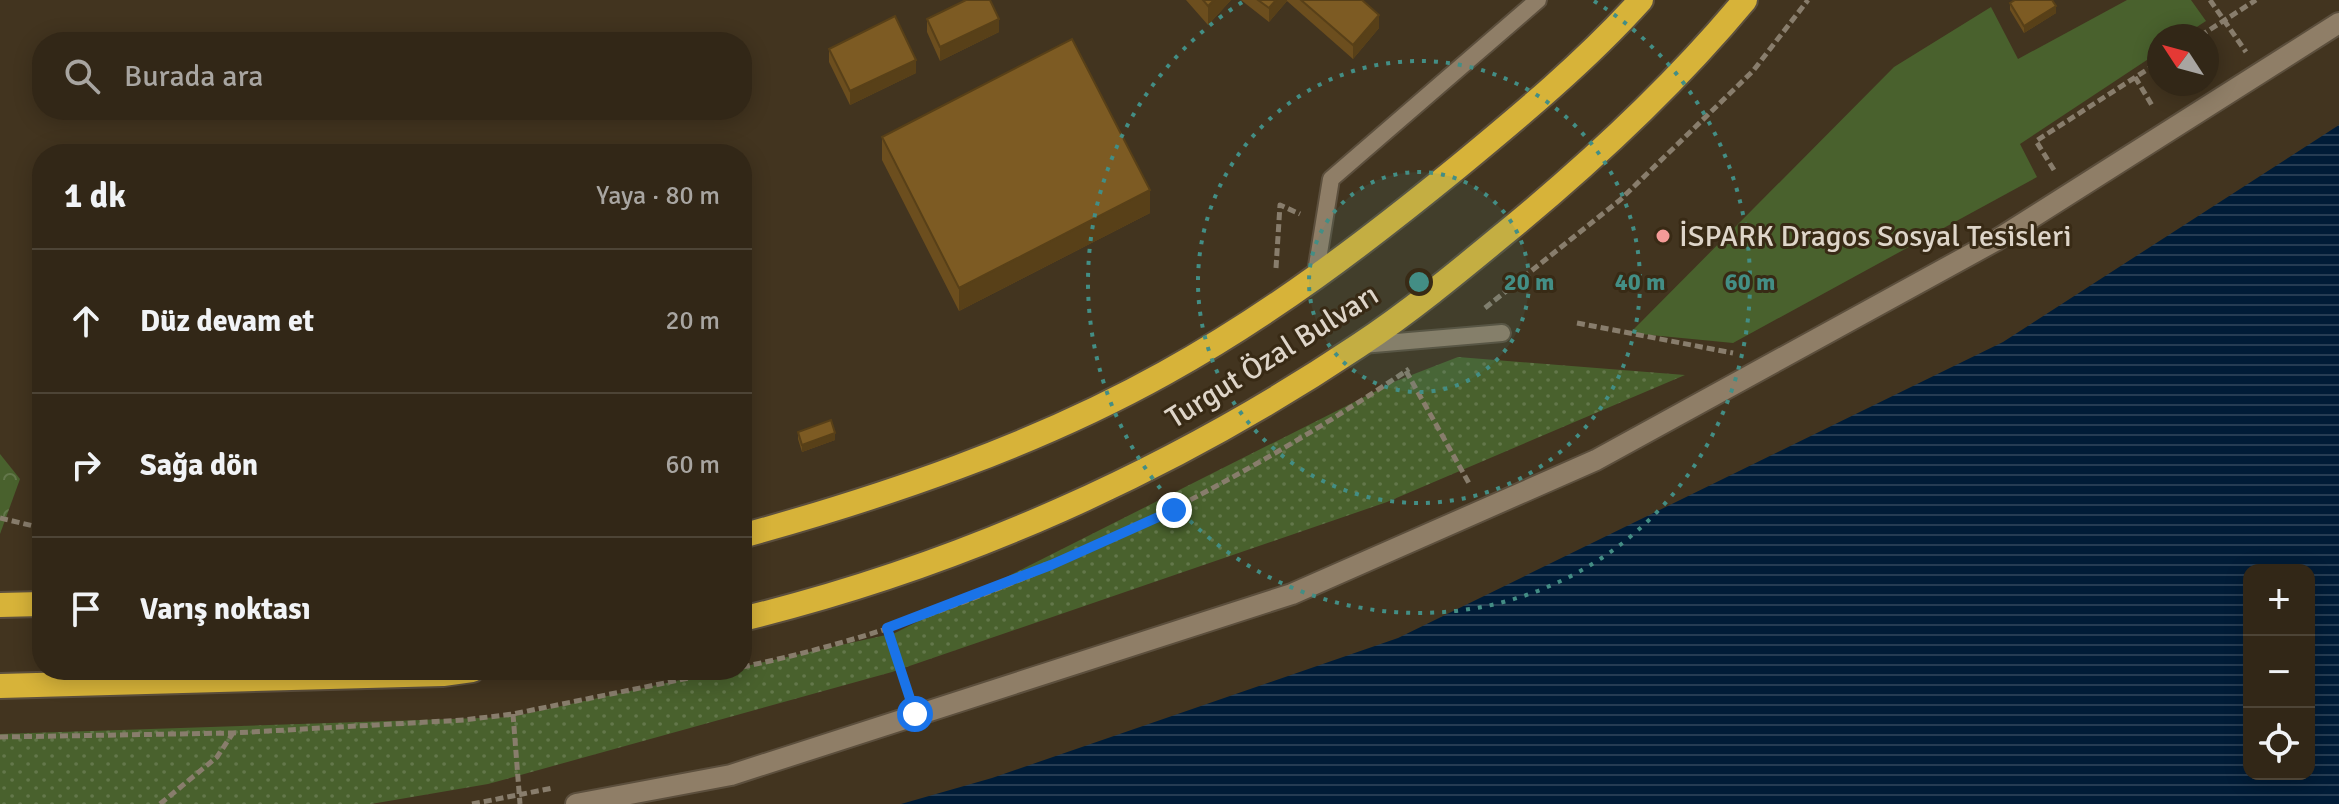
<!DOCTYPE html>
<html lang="tr">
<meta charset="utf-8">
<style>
body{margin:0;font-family:Signika,sans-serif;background:#3d3324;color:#f1f3f6}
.controls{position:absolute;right:24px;bottom:24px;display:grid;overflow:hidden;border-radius:16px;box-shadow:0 4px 20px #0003}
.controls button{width:72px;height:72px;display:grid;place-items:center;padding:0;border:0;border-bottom:2px solid #4d4436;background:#322717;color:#f1f3f6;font:40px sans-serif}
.compass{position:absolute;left:2147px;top:24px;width:72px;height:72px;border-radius:50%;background:#322717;box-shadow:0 4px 20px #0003;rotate:306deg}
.stop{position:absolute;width:24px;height:24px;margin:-18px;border:6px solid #1a73e8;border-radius:50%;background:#fff}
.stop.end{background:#1a73e8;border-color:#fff;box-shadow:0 2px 8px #0008}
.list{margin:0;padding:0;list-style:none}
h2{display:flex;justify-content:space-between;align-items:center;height:104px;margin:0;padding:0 32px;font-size:34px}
h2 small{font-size:26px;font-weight:400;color:#a8a5a1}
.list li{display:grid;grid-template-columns:52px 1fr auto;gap:24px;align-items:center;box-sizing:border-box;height:144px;padding:0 32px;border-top:2px solid #4d4436}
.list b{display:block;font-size:30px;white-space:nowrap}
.list em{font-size:26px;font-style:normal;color:#a8a5a1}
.icon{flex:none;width:44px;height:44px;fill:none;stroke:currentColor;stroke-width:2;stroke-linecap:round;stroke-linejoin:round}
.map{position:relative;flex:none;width:2339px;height:804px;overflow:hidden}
.search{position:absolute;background:#322717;box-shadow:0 4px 20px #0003;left:32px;top:32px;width:720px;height:88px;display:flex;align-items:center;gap:20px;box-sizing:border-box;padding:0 28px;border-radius:32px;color:#a8a5a1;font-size:30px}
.panel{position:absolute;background:#322717;box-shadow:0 4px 20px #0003;left:32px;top:144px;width:720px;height:536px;border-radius:32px}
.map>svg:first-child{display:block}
.grass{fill:#49612d}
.forest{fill:url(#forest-crowns)}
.park{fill:url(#park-dots)}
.water{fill:url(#water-rules);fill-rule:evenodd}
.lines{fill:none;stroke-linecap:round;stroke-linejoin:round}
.lane-casing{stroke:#5c4f3d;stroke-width:20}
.street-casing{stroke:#5c4f3d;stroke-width:24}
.highway-casing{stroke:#5c4f3d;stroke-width:28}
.path{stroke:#887d6c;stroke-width:5;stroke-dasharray:8 4;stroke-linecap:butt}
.lane{stroke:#8f7e67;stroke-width:16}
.street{stroke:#8f7e67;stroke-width:20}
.highway{stroke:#d7b339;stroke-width:24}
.wall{fill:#6c4e1e}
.shaded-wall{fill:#584018}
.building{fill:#7d5b23;stroke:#584018;stroke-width:2}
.route{stroke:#1a73e8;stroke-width:10}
.ring{fill:none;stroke:#438e85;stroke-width:4;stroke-dasharray:4 8}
.poi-dot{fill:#f59b98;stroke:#382a15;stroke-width:3}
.labels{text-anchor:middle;stroke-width:6;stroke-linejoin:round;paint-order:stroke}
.poi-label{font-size:30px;fill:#ded5c9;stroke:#382a15;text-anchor:start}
.street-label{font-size:30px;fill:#ded5c9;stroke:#382a15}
.centre{fill:#438e85;stroke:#382a15;stroke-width:4}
.ring-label{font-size:24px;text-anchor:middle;font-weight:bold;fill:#438e85;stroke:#382a15;stroke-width:6;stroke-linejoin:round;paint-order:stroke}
</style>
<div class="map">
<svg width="2339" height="804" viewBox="0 0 2339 804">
<defs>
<pattern id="forest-crowns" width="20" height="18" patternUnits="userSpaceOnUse" patternTransform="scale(2)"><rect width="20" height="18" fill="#49612d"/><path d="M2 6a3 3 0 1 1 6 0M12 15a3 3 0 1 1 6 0" fill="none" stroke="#63774a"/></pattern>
<pattern id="park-dots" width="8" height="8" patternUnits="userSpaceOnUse" patternTransform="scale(2)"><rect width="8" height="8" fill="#49612d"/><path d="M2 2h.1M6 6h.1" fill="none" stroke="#63774a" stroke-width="1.8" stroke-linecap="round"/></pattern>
<pattern id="water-rules" width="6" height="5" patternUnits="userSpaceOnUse" patternTransform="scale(2)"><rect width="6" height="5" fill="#001c37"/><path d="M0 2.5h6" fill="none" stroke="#253c53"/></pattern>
</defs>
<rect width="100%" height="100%" fill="#42341f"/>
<path class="grass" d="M 2127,0 L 2191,0 L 2206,21 L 2183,36 L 2159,36 L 2159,52 L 2020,144 L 2037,177 L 1733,343 L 1630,333 L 1894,67 L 1991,7 L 2018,59 Z"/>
<path class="forest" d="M 0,454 L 20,479 L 0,534 Z"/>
<path class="park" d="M 1458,357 L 1685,375 L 1387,502 L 892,672 L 488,784 L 371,804 L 0,804 L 0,734 L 511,717 L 726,670 L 742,670 L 742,667 L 895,633 L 1396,381 Z"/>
<path class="water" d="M 2339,125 L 2339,804 L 901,804 L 992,778 L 1398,638 L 2003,342 ZM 2249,570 L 2309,570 L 2309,774 L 2249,774 Z"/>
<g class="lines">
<g class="lane-casing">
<path id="lane" d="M 1315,278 L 1331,179 L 1538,0
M 1362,345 L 1502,333"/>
</g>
<g class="street-casing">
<path id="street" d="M 576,804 L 731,775 L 1292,594 L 1596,460 L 1995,241 L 2339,23"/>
</g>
<g class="highway-casing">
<path id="highway" d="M 742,536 C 886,496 1034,446 1165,373 C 1270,315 1365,243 1458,167 C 1521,115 1586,61 1641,0
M 0,605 L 42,604
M 742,619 C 960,566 1171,471 1358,346 C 1414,309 1465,266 1516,224 C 1599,155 1676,83 1745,0
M 0,686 L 443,674 L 472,670"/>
</g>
<path class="path" d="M 2210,0 L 2246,52
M 2200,36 L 2256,0
M 2135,77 L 2153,107
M 2054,170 L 2036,141 L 2159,62
M 1276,268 L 1280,205 L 1300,214
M 1485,308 L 1620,200 L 1753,71 L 1808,0
M 1577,323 L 1733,353
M 1406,371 L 1470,485
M 0,518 L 42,528
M 887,628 L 907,688
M 742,667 C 972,620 1216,500 1409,369
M 513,714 L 520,804
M 0,737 L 233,733 L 464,720 L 513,714 L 728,670
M 160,804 L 217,757 L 233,733
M 472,804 L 553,788"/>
<use href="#lane" class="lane"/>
<use href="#street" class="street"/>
<use href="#highway" class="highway"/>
</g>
<path class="wall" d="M 1186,0 L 1231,0 L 1208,25 Z
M 1241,0 L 1362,0 L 1379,28 L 1353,59 L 1287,1 L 1269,22 Z
M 2010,3 L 2056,13 L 2024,33 L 2010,10 Z
M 927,19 L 999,32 L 940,61 L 927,32 Z
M 829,49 L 916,73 L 850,105 L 829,62 Z
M 882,137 L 1150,213 L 959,311 L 882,160 Z
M 798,432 L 835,440 L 802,452 L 798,439 Z"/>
<path class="shaded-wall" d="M 1214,0 L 1231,0 L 1208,25 L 1208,6 Z
M 1276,0 L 1287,0 L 1287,1 L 1269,22 L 1269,8 Z
M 2056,6 L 2056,13 L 2024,33 L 2024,26 Z
M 1379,15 L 1379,28 L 1353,59 L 1353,45 Z
M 999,19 L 999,32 L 940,61 L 940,47 Z
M 916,60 L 916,73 L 850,105 L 850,91 Z
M 1150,190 L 1150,213 L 959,311 L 959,288 Z
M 835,433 L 835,440 L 802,452 L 802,445 Z"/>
<path class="building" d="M 966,0 L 990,0 L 999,19 L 940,47 L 927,19 Z
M 1203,0 L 1214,0 L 1208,6 Z
M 1258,0 L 1276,0 L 1269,8 Z
M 1301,0 L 1362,0 L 1379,15 L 1353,45 Z
M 2015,0 L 2052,0 L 2056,6 L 2024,26 L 2010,3 Z
M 895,16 L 916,60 L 850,91 L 829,49 Z
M 1072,39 L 1150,190 L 959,288 L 882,137 Z
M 831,420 L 835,433 L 802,445 L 798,432 Z"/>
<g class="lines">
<path class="route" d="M 915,714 L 887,628 L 1051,565 L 1174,510"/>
</g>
<circle cx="1419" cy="282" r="110" fill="#438e85" fill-opacity=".12"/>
<g class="ring">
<circle cx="1419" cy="282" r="110"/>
<circle cx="1419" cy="282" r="221"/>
<path d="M1594 1A331 331 0 1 1 1244 1"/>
</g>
<circle class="poi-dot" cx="1663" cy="236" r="8"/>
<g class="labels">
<g class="poi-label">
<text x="1679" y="246">İSPARK Dragos Sosyal Tesisleri</text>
</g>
<g class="street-label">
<text transform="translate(1272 356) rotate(-32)" y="10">Turgut Özal Bulvarı</text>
</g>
</g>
<circle cx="1419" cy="282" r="12" class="centre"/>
<g class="ring-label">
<text x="1529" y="290">20 m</text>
<text x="1640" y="290">40 m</text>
<text x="1750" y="290">60 m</text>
</g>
</svg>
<div class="controls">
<button>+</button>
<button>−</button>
<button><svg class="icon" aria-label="locate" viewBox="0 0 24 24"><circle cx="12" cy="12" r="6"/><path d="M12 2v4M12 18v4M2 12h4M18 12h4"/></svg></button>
</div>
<svg class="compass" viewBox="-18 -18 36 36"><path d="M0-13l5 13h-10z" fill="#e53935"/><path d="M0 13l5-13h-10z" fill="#a8a5a1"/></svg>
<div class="stop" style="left:915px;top:714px"></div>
<div class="stop end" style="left:1174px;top:510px"></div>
<div class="search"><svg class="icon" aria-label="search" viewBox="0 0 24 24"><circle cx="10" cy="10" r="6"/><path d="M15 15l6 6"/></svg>Burada ara</div>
<section class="panel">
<h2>1 dk<small>Yaya · 80 m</small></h2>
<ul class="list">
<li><svg class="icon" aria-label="ahead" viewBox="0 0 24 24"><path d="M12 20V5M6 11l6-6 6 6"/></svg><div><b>Düz devam et</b></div><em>20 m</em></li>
<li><svg class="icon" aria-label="right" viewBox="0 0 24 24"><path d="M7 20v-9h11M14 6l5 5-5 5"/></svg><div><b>Sağa dön</b></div><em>60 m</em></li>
<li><svg class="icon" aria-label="arrive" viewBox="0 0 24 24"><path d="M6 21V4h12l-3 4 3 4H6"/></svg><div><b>Varış noktası</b></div></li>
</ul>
</section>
</div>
